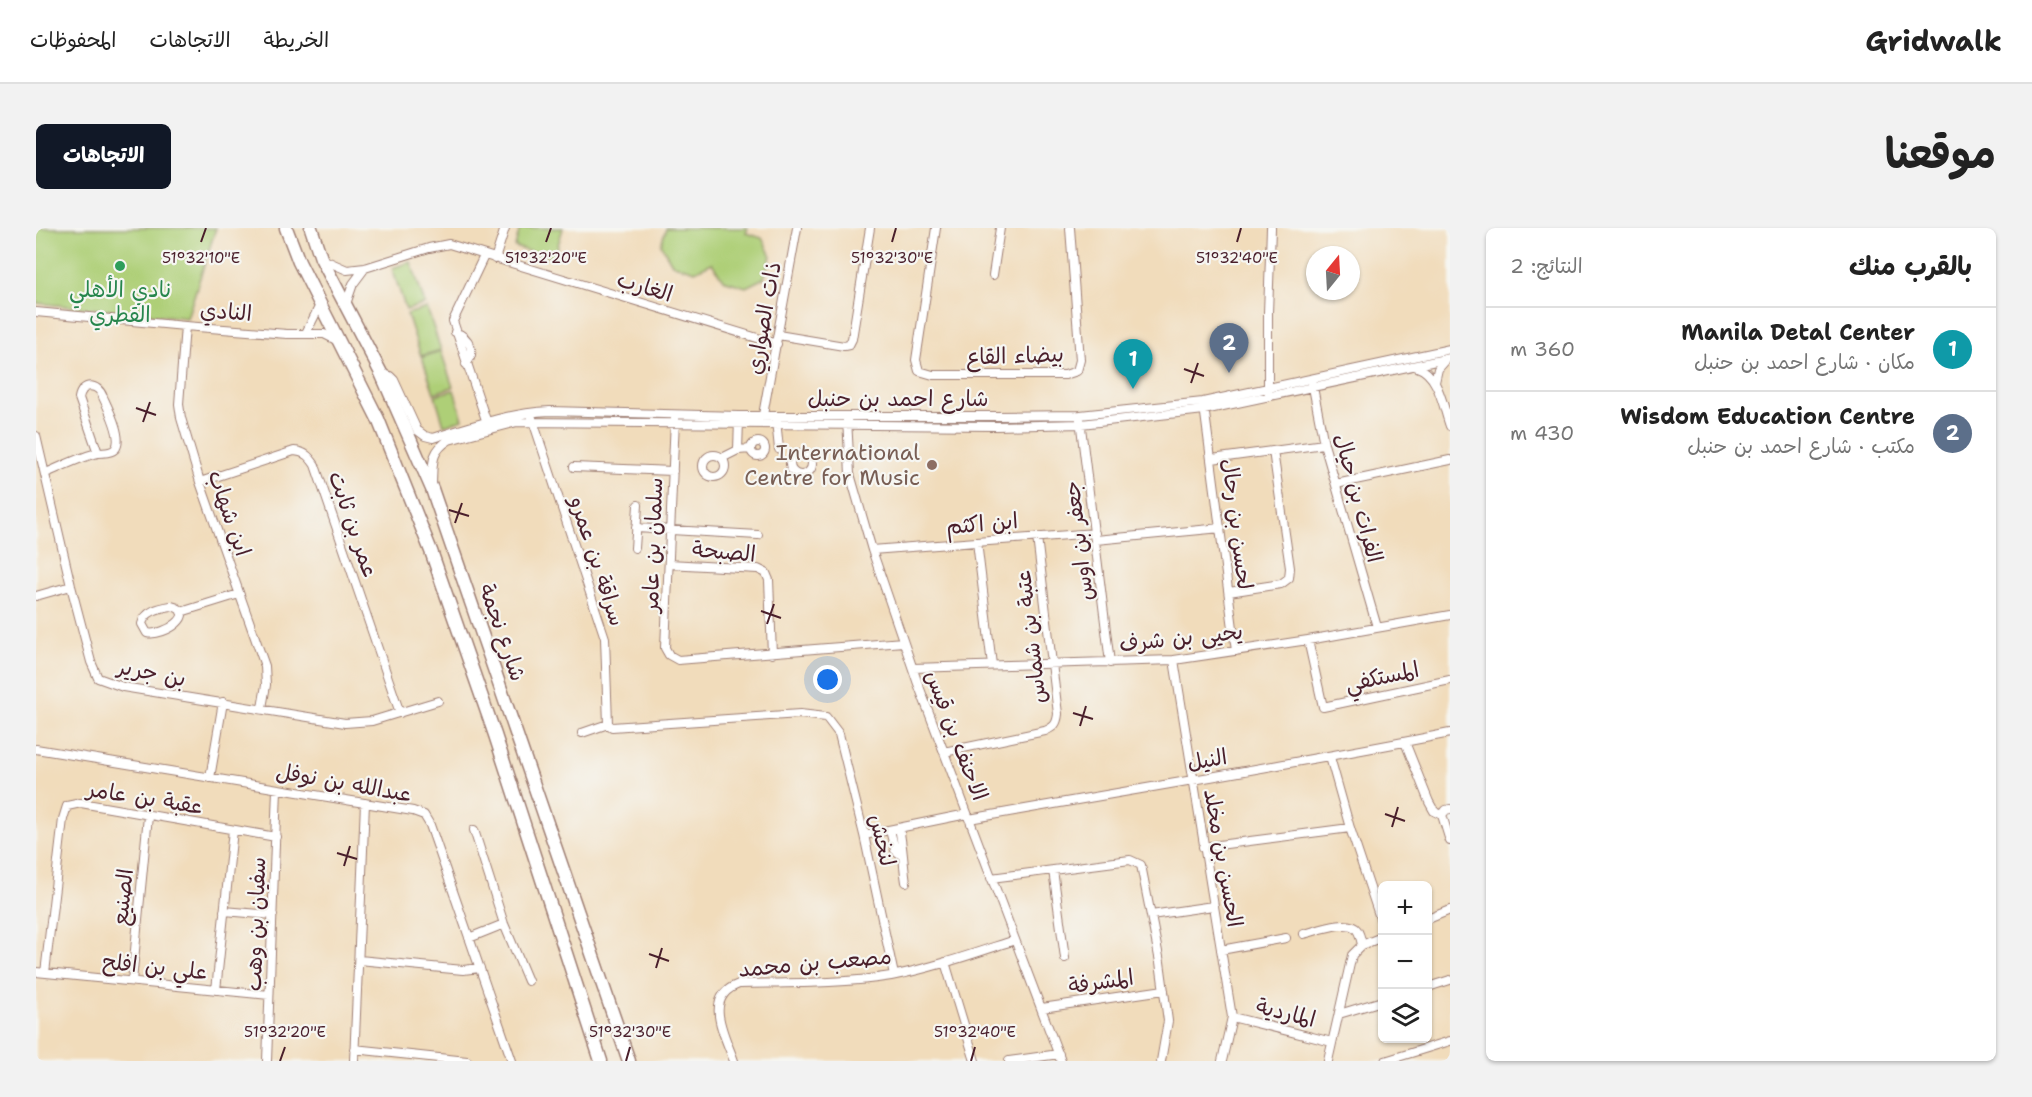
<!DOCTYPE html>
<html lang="ar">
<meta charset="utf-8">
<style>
body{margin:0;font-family:"Shantell Sans","Playpen Sans Arabic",sans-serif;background:#f2f2f2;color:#222;direction:rtl}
.controls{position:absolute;right:18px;bottom:18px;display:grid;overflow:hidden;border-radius:9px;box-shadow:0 2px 4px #0004}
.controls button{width:54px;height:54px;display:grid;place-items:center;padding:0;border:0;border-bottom:2px solid #e0e0e0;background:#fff;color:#222;font:30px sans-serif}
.compass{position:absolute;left:1270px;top:18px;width:54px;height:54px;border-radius:50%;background:#fff;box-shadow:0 2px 4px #0004;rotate:18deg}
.you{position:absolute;left:792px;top:452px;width:21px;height:21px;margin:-15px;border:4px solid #fff;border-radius:50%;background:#1a73e8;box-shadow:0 0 0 9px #1a73e833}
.badge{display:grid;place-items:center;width:39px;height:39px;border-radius:50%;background:#111827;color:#fff;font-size:20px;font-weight:700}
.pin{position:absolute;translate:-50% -50px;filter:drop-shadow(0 2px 3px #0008)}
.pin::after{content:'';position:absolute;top:32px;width:21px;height:18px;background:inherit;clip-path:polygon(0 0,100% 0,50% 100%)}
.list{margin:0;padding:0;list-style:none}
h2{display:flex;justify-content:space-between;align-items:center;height:78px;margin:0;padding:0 24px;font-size:26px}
h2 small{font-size:20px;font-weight:400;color:#767676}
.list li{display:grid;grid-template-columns:39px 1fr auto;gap:18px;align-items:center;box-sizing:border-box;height:84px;padding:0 24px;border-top:2px solid #e0e0e0}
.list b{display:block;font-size:22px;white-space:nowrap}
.list p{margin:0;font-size:20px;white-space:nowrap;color:#767676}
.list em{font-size:20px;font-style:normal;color:#767676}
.icon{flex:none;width:33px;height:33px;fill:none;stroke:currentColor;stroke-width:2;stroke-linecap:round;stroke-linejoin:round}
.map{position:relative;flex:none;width:1414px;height:833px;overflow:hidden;direction:ltr;border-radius:9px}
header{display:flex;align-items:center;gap:36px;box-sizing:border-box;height:84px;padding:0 30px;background:#fff;border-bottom:2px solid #e0e0e0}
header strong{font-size:28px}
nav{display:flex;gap:33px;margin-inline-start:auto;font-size:21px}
.intro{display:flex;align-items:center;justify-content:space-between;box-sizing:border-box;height:144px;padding:0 36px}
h1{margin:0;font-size:42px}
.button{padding:15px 27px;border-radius:9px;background:#111827;color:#fff;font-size:21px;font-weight:700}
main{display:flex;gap:36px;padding:0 36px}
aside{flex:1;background:#fff;border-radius:9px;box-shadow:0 2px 4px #0004}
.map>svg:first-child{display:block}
.green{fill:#aecf77;stroke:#7c7751;stroke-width:1.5}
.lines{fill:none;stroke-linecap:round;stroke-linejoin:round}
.street-casing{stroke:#9e7e73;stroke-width:10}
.primary-casing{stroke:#9e7e73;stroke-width:15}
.street{stroke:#fff;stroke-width:8}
.primary{stroke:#fff;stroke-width:12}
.ticks{fill:none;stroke:#4a1f2b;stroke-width:2}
.leisure-dot{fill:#2e9e5b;stroke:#f6f6f2;stroke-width:2}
.education-dot{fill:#8d6e63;stroke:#f6f6f2;stroke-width:2}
.labels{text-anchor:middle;stroke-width:4.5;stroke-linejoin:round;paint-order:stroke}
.street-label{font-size:22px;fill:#4a1f2b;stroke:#f6f6f2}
.leisure-label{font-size:22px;fill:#27864d;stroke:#f6f6f2}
.education-label{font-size:22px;fill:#785e54;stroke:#f6f6f2;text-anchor:end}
.ticks-label{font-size:15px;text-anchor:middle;fill:#4a1f2b;stroke:#f6f6f2;stroke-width:4.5;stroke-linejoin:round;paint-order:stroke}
</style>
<header>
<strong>Gridwalk</strong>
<nav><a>الخريطة</a><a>الاتجاهات</a><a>المحفوظات</a></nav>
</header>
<div class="intro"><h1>موقعنا</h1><a class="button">الاتجاهات</a></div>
<main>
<aside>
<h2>بالقرب منك<small>النتائج: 2</small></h2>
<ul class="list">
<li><span class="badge" style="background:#0f9aa8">1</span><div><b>Manila Detal Center</b><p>مكان · شارع احمد بن حنبل</p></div><em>360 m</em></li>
<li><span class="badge" style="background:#5c6f8a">2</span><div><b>Wisdom Education Centre</b><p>مكتب · شارع احمد بن حنبل</p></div><em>430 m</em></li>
</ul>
</aside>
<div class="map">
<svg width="1414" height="833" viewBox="0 0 1414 833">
<rect width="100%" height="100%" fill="#f6f6f2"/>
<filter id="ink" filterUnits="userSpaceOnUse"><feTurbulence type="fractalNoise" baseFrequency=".0167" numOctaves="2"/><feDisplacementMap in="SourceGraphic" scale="12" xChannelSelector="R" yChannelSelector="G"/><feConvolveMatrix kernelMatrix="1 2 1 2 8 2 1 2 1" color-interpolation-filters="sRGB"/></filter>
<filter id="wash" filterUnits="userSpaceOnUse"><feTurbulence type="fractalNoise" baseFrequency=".008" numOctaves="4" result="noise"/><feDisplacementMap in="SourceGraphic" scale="24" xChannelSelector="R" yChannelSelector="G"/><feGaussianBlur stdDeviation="1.35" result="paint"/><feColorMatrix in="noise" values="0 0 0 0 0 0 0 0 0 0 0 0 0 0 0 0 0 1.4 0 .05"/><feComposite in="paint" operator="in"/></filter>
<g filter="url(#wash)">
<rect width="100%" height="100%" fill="#f1dcbb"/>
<path class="green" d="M 0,0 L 180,0 L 151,90 L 0,75 Z
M 484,0 L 527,0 L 518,31 L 479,19 Z
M 630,0 L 712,0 L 710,5 L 726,10 L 735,28 L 728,50 L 710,59 L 687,52 L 676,35 L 659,43 L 636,36 L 625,17 Z
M 375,34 L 389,76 L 370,82 L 356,40 Z
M 391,80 L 405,122 L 385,128 L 371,86 Z
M 405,123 L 417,159 L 398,165 L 386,129 Z
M 418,162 L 427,191 L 408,197 L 399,167 Z"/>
</g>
<g filter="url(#ink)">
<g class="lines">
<g class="street-casing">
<path id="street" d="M 900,0 L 880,132 L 883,143 L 897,147 L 1029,147 L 1041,143 L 1044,132 L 1034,0
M 448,28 L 417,93 L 450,192
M 286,31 L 311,42 L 329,40 L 393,20 L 413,16 L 741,116
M 459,31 L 469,0
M 957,47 L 964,0
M 310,76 L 317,56 L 329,40
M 0,84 L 149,98 L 251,106 L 288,106 L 302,113
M 149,98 L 143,176 L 145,190 L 164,254 L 229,438 L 230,457 L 226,480
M 419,104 C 433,109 441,124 430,136
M 270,105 L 284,77
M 742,107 L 808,118 L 813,117 L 816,111 L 834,0
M 1381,139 C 1403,146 1407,179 1414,198
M 345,145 L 354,148 L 358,152 L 381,202 L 389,208 L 397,210 C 436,198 473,185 514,183 L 703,188 L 960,188 L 1044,187 L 1167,174 L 1414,121
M 1276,154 L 1288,216 L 1341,399
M 1399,154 L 1402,141 L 1410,132
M 1232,163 L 1232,85 L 1235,0
M 1168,178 L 1200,423
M 727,187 L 761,0
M 496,190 L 569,410 L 572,496 L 576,499 L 764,486 L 790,489 L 803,506 L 828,607 L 858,747
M 639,191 L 629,420 L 633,427 L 642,432 L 867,414
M 811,191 L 814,246 L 836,322 L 881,453 L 1025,833
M 1044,191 L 1074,435
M 740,192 L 743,221
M 0,208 L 35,358 L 55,434 L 62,450 L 87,459 L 309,495 L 336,493 L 402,473
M715 221a7 7 0 1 1 14 0a7 7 0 1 1-14 0Z
M 702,222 L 703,192
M754 236a11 11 0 1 1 22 0a11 11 0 1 1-22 0Z
M667 238a11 11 0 1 1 22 0a11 11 0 1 1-22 0Z
M 686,230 L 702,222 L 715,221
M 1176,231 L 1288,216
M 538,239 L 637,243
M 10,245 C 25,239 46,228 62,225 C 67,224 74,226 79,221 C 88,211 72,180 67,169 C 62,155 46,154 43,170 L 62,225
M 164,254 L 258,223 C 269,224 273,228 279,237 L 364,485
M 396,256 C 397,236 394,224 413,212 L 481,194 L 960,198 L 1045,196 L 1168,182 L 1414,130
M 1300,256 L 1414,232
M 600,300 L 722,307
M 1060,312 L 1185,300
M 941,314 L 956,437
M 599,320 L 602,277
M 836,322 L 1059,305
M 633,336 L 722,341 L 730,345 L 733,352 L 736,426
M 1193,364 L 1245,356 L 1253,350 L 1254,340 L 1237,223
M 0,368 L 35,358
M 135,378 C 164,384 129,409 111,405 L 106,396 C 109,383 123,380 135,378 Z
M 145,384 L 203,366
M 1272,412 L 1287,479 L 1414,452
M 1138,432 L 1196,789 L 1186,833
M 877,440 L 1138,432 L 1272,412 L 1414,387
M 546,505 L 572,496
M 1369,514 L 1393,574 L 1398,583 L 1406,587
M 0,521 L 377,583 L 388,587 L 394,597 L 476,833
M 908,524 L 1009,503 C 1018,499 1021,496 1022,486 L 1001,309
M 1294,529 L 1314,600 L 1346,696
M 174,550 L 187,474
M 1414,581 L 1410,582 L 1406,587 L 1414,613
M 933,591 C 1094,562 1254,537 1414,505
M 863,600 C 867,618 867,635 870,654
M 438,602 L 468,696 L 492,753
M 854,602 L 859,622 L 865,627
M 828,607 L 931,586
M 1167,619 L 1314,600
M 1017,642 L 1029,730
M 955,650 L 1094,632 L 1105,637 L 1124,734 L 1132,793 L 1125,833
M 188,683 L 237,687
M 1115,687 L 1177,678
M 1392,691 L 1414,682
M 1268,706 C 1281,703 1312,690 1321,702 C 1324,706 1325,712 1326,717
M 433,710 L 468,696
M 1185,722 L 1250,710
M 323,732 L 427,742 L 444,740
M 909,734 L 939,833
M 0,744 L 233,767
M 9,745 L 27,591 L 31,578 L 45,575 L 240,609
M 96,753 L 112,588
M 1392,759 L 1414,752
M 180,762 L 197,602
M 1006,780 L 1128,762
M 1303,786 L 1346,773
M 1196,789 L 1296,814
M 318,821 L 431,833
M 231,833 L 241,561
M 318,833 L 329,575
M 698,833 C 689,807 666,769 703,756 C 754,755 805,756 855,748 C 897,740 939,725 979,712
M 973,833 L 1023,826
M 1292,833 L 1316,727 L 1326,717 L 1346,709
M 1349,833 L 1414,813"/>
</g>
<g class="primary-casing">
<path id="primary" d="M 250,0 L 263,34 L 342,191 L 395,323 L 459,507 L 565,833
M 275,0 L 285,30 L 345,145 L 396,261 L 593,833"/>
</g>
<use href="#street" class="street"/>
<use href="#primary" class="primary"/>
</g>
</g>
<path class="ticks" d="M 165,14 L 170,0M 510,14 L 515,0M 856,14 L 860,0M 1201,14 L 1205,0M 1148,141 L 1168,148M 1155,155 L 1162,135M 100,180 L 120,187M 107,194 L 114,174M 413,282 L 433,288M 419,295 L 426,275M 725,383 L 745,390M 731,396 L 738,376M 1037,485 L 1057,491M 1044,498 L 1050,478M 1349,586 L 1369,593M 1356,599 L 1362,579M 301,625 L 321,631M 308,638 L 314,618M 613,726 L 633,733M 620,740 L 626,720M 244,833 L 249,819M 590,833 L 594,819M 935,833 L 939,819"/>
<circle class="leisure-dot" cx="84" cy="38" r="6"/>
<circle class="education-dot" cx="896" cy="237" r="6"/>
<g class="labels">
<g class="street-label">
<text transform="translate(609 58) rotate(17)" y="8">الغارب</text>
<text transform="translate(190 83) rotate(4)" y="8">النادي</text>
<text transform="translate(727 90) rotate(-80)" y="8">ذات الصواري</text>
<text transform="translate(979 127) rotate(-2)" y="8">بيضاء القاع</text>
<text x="862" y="178">شارع احمد بن حنبل</text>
<text transform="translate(1323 270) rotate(75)" y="8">الفرات بن حيال</text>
<text transform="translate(194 285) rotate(71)" y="8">ابن شهاب</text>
<text transform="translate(946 295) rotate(-5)" y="8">ابن اكثم</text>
<text transform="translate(318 296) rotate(71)" y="8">عمر بن ثابت</text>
<text transform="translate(1202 296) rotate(83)" y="8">لحسن بن رحال</text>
<text transform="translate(1042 313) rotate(-97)" y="8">جعفر بن اوس</text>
<text transform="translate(616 317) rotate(-88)" y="8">سلمان بن عامر</text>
<text transform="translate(688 323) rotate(5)" y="8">الصبحة</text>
<text transform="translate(562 333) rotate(72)" y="8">سراقة بن عمرو</text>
<text transform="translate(467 404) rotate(71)" y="8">شارع نجمة</text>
<text transform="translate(994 409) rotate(-97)" y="8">عتبة بن شماس</text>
<text transform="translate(1145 409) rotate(-6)" y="8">يحيى بن شرف</text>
<text transform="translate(116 444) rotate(11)" y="8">بن جرير</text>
<text transform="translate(1346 448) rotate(-12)" y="8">المستكفي</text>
<text transform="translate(921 507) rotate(69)" y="8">الاحنف بن قيس</text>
<text transform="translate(1171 531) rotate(-9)" y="8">النيل</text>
<text transform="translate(308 554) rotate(10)" y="8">عبدالله بن نوفل</text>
<text transform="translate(109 569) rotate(9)" y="8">عقبة بن عامر</text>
<text transform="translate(847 612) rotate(77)" y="8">لنخش</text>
<text transform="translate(1188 630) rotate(80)" y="8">الحسن بن مخلد</text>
<text transform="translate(86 669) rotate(-84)" y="8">الصنيع</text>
<text transform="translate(219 696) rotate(-88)" y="8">سفيان بن وهب</text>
<text transform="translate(779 734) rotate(-5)" y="8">مصعب بن محمد</text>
<text transform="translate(119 738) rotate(6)" y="8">علي بن افلح</text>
<text transform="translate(1065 753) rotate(-8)" y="8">المشرفة</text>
<text transform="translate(1250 784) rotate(14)" y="8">الماردية</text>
</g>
<g class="leisure-label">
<text x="84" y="69">نادي الأهلي<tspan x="84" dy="25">القطري</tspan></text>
</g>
<g class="education-label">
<text x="884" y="232">International<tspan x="884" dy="25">Centre for Music</tspan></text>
</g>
</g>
<g class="ticks-label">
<text x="165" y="35">51°32'10"E</text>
<text x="510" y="35">51°32'20"E</text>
<text x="856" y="35">51°32'30"E</text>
<text x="1201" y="35">51°32'40"E</text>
<text x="249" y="809">51°32'20"E</text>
<text x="594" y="809">51°32'30"E</text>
<text x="939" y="809">51°32'40"E</text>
</g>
</svg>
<div class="controls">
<button>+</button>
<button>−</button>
<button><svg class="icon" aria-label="layers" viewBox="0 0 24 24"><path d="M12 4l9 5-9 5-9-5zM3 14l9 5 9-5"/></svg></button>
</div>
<svg class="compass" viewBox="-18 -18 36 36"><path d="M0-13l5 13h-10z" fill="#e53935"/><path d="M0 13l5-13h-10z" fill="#767676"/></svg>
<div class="you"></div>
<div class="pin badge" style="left:1097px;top:161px;background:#0f9aa8">1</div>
<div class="pin badge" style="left:1193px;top:145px;background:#5c6f8a">2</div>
</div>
</main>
